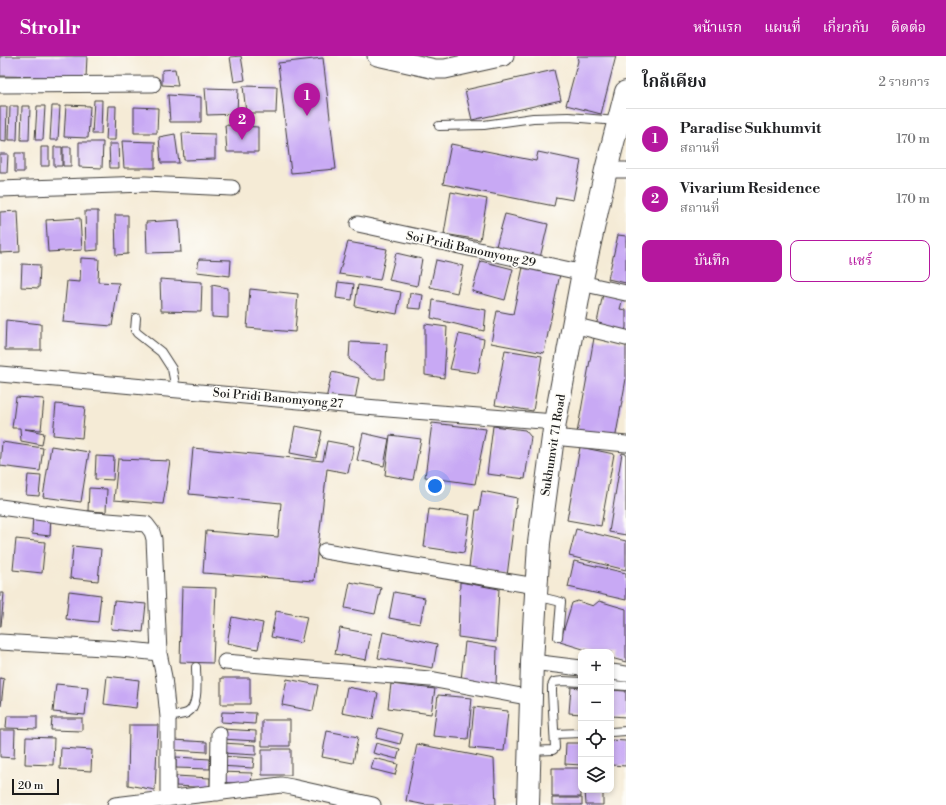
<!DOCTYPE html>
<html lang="th">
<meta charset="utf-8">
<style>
body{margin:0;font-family:"Libre Bodoni","Noto Serif Thai",serif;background:#f2f2f2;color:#202124}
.controls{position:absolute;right:12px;bottom:12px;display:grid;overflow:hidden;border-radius:8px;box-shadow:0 2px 6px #0003}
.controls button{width:36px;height:36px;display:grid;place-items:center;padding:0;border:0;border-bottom:1px solid #e0e0e0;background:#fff;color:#202124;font:20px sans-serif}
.scale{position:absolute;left:12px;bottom:10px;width:47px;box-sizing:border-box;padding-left:4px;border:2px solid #1c1c1c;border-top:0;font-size:11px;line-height:14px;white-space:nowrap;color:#1c1c1c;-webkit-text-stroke:3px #fdfcf7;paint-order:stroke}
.you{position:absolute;left:435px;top:430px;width:14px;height:14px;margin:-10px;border:3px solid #fff;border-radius:50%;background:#1a73e8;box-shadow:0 0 0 6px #1a73e833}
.badge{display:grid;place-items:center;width:26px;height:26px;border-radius:50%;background:#b5179e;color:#fff;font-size:13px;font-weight:700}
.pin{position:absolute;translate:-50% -33px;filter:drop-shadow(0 1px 2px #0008)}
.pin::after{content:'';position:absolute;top:21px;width:14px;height:12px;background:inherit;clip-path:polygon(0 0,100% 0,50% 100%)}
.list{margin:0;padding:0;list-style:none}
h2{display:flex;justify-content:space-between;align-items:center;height:52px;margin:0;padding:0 16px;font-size:17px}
h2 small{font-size:13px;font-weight:400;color:#757577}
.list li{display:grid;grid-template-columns:26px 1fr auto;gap:12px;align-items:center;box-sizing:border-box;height:60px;padding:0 16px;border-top:1px solid #e0e0e0}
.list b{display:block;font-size:15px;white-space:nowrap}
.list p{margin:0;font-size:13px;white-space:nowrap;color:#757577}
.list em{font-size:13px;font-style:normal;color:#757577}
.actions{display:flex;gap:8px;padding:12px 16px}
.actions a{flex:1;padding:9px 0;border:1px solid #b5179e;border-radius:8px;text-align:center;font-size:14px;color:#b5179e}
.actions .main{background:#b5179e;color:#fff}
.icon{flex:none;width:22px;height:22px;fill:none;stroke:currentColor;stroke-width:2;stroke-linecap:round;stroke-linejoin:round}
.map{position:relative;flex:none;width:626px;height:749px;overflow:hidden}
header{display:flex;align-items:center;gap:24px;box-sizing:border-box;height:56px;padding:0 20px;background:#b5179e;color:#fff}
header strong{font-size:19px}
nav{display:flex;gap:22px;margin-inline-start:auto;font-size:14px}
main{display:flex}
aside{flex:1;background:#fff}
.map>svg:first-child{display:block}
.building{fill:#c8a9f4}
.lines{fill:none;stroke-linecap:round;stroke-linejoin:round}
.service-casing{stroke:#3d3b38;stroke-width:10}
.minor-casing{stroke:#3d3b38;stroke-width:17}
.tertiary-casing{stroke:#3d3b38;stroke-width:21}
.primary-casing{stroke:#3d3b38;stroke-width:24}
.service{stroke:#fff;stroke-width:8}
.minor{stroke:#fff;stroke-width:15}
.tertiary{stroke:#fff;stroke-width:19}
.primary{stroke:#fff;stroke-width:22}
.labels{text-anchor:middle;stroke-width:3.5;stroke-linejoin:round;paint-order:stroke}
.street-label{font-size:12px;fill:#1c1c1c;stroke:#fdfcf7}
</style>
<header>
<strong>Strollr</strong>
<nav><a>หน้าแรก</a><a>แผนที่</a><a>เกี่ยวกับ</a><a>ติดต่อ</a></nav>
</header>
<main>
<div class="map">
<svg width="626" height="749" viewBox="0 0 626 749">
<rect width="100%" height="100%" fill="#fdfcf7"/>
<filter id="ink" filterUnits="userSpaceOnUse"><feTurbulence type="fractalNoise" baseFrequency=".025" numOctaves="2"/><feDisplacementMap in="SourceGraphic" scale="8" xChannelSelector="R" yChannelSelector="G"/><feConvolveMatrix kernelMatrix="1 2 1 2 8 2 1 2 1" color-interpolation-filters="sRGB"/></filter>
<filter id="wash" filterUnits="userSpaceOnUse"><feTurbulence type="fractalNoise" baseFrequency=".012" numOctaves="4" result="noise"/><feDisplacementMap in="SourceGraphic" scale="16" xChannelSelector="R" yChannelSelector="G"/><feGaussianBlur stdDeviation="0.9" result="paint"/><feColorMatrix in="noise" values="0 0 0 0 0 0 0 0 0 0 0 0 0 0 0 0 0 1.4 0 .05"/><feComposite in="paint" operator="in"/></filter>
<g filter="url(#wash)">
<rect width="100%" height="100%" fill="#f5ebd6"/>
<g id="blocks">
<path class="building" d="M 0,0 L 87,0 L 86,22 L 0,20 Z
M 241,0 L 245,24 L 234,26 L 230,1 Z
M 577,0 L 616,0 L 601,58 L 566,49 L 578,5 Z
M 323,2 L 336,113 L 291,117 L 278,7 Z
M 175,13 L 178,30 L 162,29 L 162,14 Z
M 554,14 L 561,44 L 472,64 L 465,34 Z
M 243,30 L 277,31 L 276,57 L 246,57 Z
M 205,32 L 238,33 L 237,58 L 207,59 Z
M 168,39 L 201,41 L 201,66 L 170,66 Z
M 94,44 L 102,44 L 101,78 L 92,78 Z
M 66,49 L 90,50 L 88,82 L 64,81 Z
M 10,50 L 18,50 L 17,84 L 9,84 Z
M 22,50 L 30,50 L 29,84 L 21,84 Z
M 37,50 L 45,50 L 43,84 L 35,84 Z
M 52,50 L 60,50 L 58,84 L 50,84 Z
M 108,50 L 116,50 L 115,84 L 106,84 Z
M 0,51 L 7,51 L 6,86 L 0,85 Z
M 134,51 L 158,52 L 157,77 L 134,77 Z
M 225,69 L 258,71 L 258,96 L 227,96 Z
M 182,77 L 215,78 L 215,103 L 184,104 Z
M 175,78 L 179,107 L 161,107 L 159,81 Z
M 122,85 L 155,86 L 155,112 L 124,112 Z
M 79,86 L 103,86 L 102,112 L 79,111 Z
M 109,88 L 118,88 L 119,112 L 110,112 Z
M 451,88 L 536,105 L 538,96 L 581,105 L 573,144 L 556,141 L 554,150 L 443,128 Z
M 41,91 L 49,91 L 49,110 L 41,110 Z
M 54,91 L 62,91 L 62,110 L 54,110 Z
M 63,91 L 71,91 L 71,110 L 63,110 Z
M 15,97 L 24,97 L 24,116 L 15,116 Z
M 0,98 L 8,98 L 7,117 L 0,117 Z
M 451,136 L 487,143 L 480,184 L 444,178 Z
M 18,155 L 20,196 L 0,197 L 0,156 Z
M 85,155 L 98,155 L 98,194 L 86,195 Z
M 505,158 L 548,168 L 540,202 L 496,190 Z
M 115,159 L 128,159 L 128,198 L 116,199 Z
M 80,162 L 82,194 L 48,196 L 46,164 Z
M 179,164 L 181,196 L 147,197 L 146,166 Z
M 618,179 L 626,180 L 626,227 L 608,223 Z
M 348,186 L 387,193 L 380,224 L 339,218 Z
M 396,197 L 422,203 L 417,230 L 389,224 Z
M 81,202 L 99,203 L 98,226 L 119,227 L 112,270 L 63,266 L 67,225 L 80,226 Z
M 199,203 L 231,204 L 230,220 L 197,216 Z
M 436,204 L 463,210 L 457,237 L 430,231 Z
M 481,205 L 513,213 L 505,244 L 472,235 Z
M 22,208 L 40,209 L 39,232 L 21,231 Z
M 523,211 L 560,218 L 544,297 L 491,287 L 497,255 L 513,258 Z
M 160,223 L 202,226 L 201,256 L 161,255 Z
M 338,226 L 354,228 L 352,244 L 336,242 Z
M 212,229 L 228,232 L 228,262 L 212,261 Z
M 358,229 L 401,236 L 397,258 L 355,250 Z
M 250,233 L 298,238 L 295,276 L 247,272 Z
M 410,237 L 423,239 L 421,253 L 408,252 Z
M 603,238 L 623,242 L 620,253 L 626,254 L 626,271 L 625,277 L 596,271 Z
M 433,244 L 486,254 L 484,275 L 431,262 Z
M 6,264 L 41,268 L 41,294 L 5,294 Z
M 425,268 L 447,271 L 444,322 L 425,319 Z
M 459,278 L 484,283 L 478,317 L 450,313 Z
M 594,282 L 626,287 L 626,323 L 615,384 L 577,377 Z
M 350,286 L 387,288 L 385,323 L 373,323 L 349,303 Z
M 505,294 L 542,300 L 533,355 L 495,349 Z
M 332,316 L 359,322 L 354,349 L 326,343 Z
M 16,341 L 44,343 L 41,374 L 25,373 L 44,377 L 42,389 L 21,385 L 20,372 L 12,372 Z
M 56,348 L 85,351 L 82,382 L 53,379 Z
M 432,367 L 486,373 L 475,428 L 425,421 Z
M 295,370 L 322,375 L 316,402 L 290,397 Z
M 493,370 L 525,374 L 531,381 L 525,423 L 487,418 Z
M 363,377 L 389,383 L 384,410 L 357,404 Z
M 390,379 L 421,383 L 413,424 L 385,419 Z
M 327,385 L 354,390 L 348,417 L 327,413 L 314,525 L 203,517 L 206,475 L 278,481 L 281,447 L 189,438 L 193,392 L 323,405 Z
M 2,386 L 43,392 L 40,415 L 0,410 Z
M 51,390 L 89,396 L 81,446 L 43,441 Z
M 580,391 L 614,398 L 601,470 L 567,464 Z
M 622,397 L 626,398 L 626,479 L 609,476 Z
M 96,400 L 114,401 L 113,424 L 95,423 Z
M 118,403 L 170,405 L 163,448 L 114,444 Z
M 28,419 L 41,420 L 39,440 L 26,439 Z
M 89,432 L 107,433 L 106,456 L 88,455 Z
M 482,435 L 517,442 L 507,520 L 469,511 L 476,454 L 479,454 Z
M 429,453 L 470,459 L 464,497 L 424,491 Z
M 33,458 L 51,459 L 50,480 L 32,478 Z
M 576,473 L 626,485 L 626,514 L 569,500 Z
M 16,483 L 45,486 L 42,517 L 13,514 Z
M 73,490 L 101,493 L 98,525 L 70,522 Z
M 574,505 L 626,517 L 626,544 L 568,531 Z
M 350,526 L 381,532 L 375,558 L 345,552 Z
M 460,526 L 499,533 L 496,586 L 458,581 Z
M 182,531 L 216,532 L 213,607 L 180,606 Z
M 69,535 L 101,539 L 98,566 L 66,563 Z
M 394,536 L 425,542 L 420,568 L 389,562 Z
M 0,537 L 4,537 L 1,570 L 0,570 Z
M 114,545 L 146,548 L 143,576 L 111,573 Z
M 578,545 L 593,550 L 599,545 L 626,553 L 626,606 L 611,602 L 611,596 L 593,596 L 560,586 L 572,547 Z
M 276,555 L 307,561 L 301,587 L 271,581 Z
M 232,561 L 263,567 L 258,593 L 227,587 Z
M 340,572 L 371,578 L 366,604 L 335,598 Z
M 383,576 L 437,588 L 433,612 L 378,602 Z
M 465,586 L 497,591 L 496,634 L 461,624 Z
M 107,620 L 139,624 L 136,652 L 104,648 Z
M 0,622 L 4,623 L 1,650 L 0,650 Z
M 221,622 L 250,622 L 250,648 L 221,648 Z
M 287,623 L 318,629 L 313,655 L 282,649 Z
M 56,628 L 88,631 L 85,659 L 53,656 Z
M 391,628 L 435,633 L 431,658 L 388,652 Z
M 347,631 L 378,637 L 373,663 L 342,657 Z
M 571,631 L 581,632 L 581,658 L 569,657 Z
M 611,634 L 626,635 L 626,661 L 611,660 Z
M 438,639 L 472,642 L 468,683 L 433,680 Z
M 474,651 L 508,655 L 504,695 L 470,692 Z
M 222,656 L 256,657 L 255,668 L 221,666 Z
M 7,660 L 37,660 L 37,673 L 6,672 Z
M 52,662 L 82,662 L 82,675 L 51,674 Z
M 262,664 L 290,664 L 290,690 L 262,690 Z
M 129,669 L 158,669 L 155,734 L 128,729 Z
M 379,672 L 403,678 L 400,688 L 376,682 Z
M 222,673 L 256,675 L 256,685 L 222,683 Z
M 0,674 L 15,674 L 14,702 L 0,701 Z
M 327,675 L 358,681 L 353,707 L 322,701 Z
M 26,681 L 54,682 L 53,709 L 25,708 Z
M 173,684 L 207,686 L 207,696 L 173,694 Z
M 611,684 L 626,685 L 626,710 L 611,709 Z
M 222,687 L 256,689 L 256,699 L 222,697 Z
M 376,687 L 400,693 L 397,703 L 373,697 Z
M 566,687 L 581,687 L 581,709 L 565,708 Z
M 417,688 L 494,703 L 496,749 L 426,749 L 406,745 Z
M 61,692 L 92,694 L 91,715 L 60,713 Z
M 262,693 L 291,693 L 291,719 L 262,719 Z
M 220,700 L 254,702 L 253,712 L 219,710 Z
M 176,701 L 210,703 L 210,713 L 176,712 Z
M 374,702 L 398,708 L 395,719 L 371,713 Z
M 552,712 L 581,712 L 581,741 L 552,741 Z
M 218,716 L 252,717 L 251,728 L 217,726 Z
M 176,720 L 210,722 L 210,732 L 176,730 Z
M 585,734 L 603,734 L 603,749 L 586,749 Z
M 552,742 L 582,742 L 582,749 L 552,749 Z"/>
</g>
</g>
<g filter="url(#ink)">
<use href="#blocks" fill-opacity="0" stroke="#3d3b38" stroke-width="1"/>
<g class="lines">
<g class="service-casing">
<path id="service" d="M 439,70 L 484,69 L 533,62 L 569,61 L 617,65
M 136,262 L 135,274 L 137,277 L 161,296 L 172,313 L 176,333
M 536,540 L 561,546 L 558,581
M 611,629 L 626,630
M 168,661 C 174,660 182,659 187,657 C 200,650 196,623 196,611
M 611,676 L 626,675
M 555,678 L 581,677
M 531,695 L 553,694 L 555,692 L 552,636 L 552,630 L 554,626 L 563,625 L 581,626"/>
</g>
<g class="minor-casing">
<path id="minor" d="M 0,29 L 153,28
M 606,114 L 626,114
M 0,133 L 145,128 L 232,132
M 358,168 L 584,217
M 581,227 L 626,237
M 573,269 L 626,282
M 0,318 L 388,353 L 555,366
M 553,381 L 626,388
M 0,451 L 95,464 L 146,468 L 152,476 L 154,483 L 159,597 L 164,621 L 168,661 L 168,743
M 325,495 L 536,530
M 0,586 L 121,593 L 159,597
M 225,606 L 430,623 L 532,642
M 532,606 L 581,612
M 611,616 L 626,618
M 218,737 L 219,678
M 115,749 L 281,729 L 292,731 L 373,749"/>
</g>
<g class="tertiary-casing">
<path id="tertiary" d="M 377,0 L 435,13 L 445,13 L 504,0"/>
</g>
<g class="primary-casing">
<path id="primary" d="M 528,749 L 532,606 L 539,487 L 555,366 L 581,227 L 606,114 L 626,36"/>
</g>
<use href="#service" class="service"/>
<use href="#minor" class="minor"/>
<use href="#tertiary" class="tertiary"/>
<use href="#primary" class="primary"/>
</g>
</g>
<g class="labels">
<g class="street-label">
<text transform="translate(471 193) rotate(12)" y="4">Soi Pridi Banomyong 29</text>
<text transform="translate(278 342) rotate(5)" y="4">Soi Pridi Banomyong 27</text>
<text transform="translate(553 389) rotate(-81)" y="4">Sukhumvit 71 Road</text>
</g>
</g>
</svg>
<div class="controls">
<button>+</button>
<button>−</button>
<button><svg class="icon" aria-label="locate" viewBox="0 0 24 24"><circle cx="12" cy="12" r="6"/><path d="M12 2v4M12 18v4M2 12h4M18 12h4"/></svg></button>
<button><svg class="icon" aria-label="layers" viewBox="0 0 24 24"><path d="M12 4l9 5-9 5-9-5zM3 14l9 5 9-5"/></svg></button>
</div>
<div class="scale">20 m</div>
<div class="you"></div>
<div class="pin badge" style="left:307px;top:60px">1</div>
<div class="pin badge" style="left:242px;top:84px">2</div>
</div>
<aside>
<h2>ใกล้เคียง<small>2 รายการ</small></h2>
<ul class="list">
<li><span class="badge">1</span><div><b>Paradise Sukhumvit</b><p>สถานที่</p></div><em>170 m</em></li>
<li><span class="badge">2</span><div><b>Vivarium Residence</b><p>สถานที่</p></div><em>170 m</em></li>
</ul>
<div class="actions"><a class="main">บันทึก</a><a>แชร์</a></div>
</aside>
</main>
